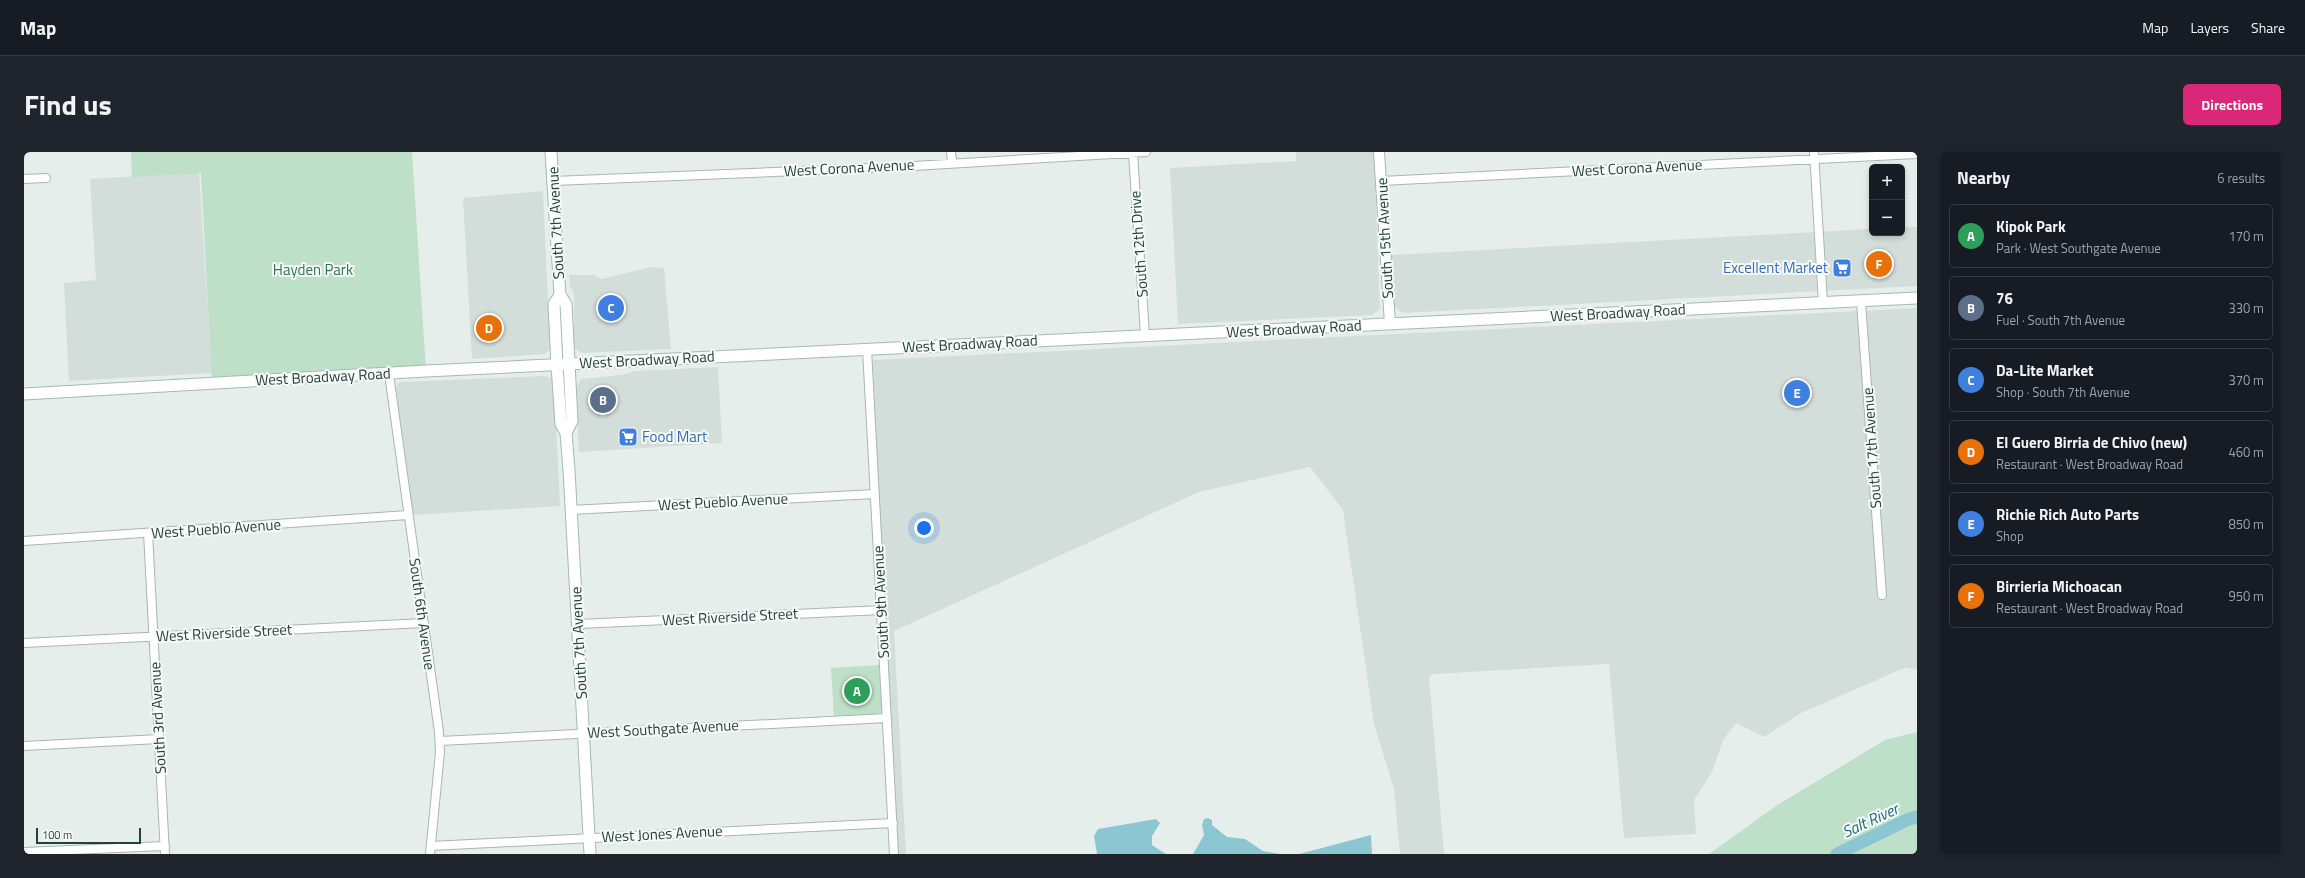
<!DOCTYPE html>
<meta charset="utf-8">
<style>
body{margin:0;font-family:"Titillium Web",sans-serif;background:#20242c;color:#f1f3f6}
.controls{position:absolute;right:12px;top:12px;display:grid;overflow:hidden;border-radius:6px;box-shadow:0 2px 6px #0003}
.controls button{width:36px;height:36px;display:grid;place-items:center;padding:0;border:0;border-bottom:1px solid #363941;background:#171b24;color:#f1f3f6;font:20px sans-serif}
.scale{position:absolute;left:12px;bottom:10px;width:105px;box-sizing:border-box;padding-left:4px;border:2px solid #24413a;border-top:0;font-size:11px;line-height:14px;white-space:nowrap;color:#24413a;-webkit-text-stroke:3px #f6faf8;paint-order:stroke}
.you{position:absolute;left:900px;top:376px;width:14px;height:14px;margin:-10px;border:3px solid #fff;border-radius:50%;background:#1a73e8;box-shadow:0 0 0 6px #1a73e833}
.badge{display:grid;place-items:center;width:26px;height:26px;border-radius:50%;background:#db2777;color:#fff;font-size:13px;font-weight:700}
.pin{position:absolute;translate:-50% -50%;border:2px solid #fff;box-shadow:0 1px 4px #0006}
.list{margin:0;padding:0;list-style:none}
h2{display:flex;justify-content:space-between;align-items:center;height:52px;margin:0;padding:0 16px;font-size:17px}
h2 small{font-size:13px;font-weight:400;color:#9ea1a6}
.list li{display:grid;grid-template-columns:26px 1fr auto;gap:12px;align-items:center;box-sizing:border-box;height:64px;margin:0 8px 8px;padding:0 8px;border:1px solid #363941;border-radius:6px}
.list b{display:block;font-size:15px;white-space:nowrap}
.list p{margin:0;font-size:13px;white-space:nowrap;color:#9ea1a6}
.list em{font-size:13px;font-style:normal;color:#9ea1a6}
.map{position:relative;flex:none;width:1893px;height:702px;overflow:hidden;border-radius:6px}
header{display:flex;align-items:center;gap:24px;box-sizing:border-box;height:56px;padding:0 20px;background:#171b24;border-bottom:1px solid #363941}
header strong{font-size:19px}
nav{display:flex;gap:22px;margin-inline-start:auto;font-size:14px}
.intro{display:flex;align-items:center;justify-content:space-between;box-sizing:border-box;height:96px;padding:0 24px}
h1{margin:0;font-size:28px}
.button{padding:10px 18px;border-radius:6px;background:#db2777;color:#fff;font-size:14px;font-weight:700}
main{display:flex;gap:24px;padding:0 24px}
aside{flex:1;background:#171b24;border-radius:6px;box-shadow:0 2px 6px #0003}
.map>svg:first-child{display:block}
.built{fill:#d3deda}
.green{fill:#bedfc8}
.water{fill:#8dc6d3}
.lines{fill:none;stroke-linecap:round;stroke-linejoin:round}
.river{stroke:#8dc6d3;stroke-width:13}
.minor-casing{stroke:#a7b7b2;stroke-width:10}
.tertiary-casing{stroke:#a7b7b2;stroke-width:12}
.secondary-casing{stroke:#a3bab3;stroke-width:13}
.minor{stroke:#fff;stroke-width:8}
.tertiary{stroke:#fff;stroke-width:10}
.secondary{stroke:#fff;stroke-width:11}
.labels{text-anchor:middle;stroke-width:4;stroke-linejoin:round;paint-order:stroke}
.street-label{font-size:15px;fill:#24413a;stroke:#f6faf8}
.shop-label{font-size:15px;fill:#366cbe;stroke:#f6faf8;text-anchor:end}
.park-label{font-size:15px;fill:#2d784d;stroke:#f6faf8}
.water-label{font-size:16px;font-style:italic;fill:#1c6a7e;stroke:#f6faf8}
</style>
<header>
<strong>Map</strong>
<nav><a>Map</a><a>Layers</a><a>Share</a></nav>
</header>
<div class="intro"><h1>Find us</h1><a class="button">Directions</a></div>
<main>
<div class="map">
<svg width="1893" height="702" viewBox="0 0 1893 702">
<rect width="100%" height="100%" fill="#e5eeeb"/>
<path class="built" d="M 1272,0 L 1350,0 L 1356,157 L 1348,163 L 1154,172 L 1146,16 L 1272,9 Z
M 175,20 L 188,221 L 45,229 L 40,131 L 72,128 L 66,27 Z
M 519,39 L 526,197 L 521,202 L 448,207 L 439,46 Z
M 1878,75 L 1893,75 L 1893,134 L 1379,161 L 1370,154 L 1367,103 L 1848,77 L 1848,81 L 1878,81 Z
M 628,115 L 640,116 L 647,197 L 558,201 L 550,196 L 550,143 L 546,133 L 545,123 L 571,123 L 577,127 Z
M 1893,156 L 1893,517 L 1880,516 L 1777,561 L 1740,585 L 1712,571 L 1699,588 L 1688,620 L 1670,648 L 1672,682 L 1600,686 L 1585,512 L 1410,522 L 1405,524 L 1420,702 L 1376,702 L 1370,637 L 1350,572 L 1319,358 L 1286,315 L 1175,340 L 870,479 L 882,702 L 873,702 L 856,395 L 849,208 Z
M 694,215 L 698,291 L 555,300 L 552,237 L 557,227 L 598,223 L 611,219 Z
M 521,224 L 529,227 L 530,231 L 536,354 L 389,363 L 372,237 L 374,232 L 376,230 Z"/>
<path class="green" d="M 107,0 L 388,0 L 402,219 L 188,232 L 177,21 L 108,25 Z
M 855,513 L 858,562 L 810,565 L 807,516 Z
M 1893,580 L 1893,702 L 1685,702 L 1752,654 L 1861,588 Z"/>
<path class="water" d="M 1184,666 L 1188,668 L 1188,673 L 1203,685 L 1221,687 L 1239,699 L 1256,702 L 1169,702 L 1180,683 L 1178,673 L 1180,667 Z
M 1132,667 L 1136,671 L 1128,684 L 1128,693 L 1142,702 L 1073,702 L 1070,684 L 1074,677 Z
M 1347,683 L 1348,702 L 1275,702 Z"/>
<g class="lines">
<path class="river" d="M 1813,702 L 1885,667 L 1893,665"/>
<g class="minor-casing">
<path id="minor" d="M 927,0 L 928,10
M 1790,0 L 1799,151
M 1109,1 L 1121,183
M 0,27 L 22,26
M 529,29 L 873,15 L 1122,0
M 1357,29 L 1893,2
M 1837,150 L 1858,443
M 843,197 L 870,702
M 365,222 L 415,580 L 416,600 L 406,702
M 547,358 L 851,342
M 124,381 L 141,702
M 0,389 L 384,363
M 555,472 L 858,458
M 0,491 L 400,471
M 416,589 L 863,566
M 0,594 L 135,587
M 407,694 L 869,671
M 0,700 L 141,694"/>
</g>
<g class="tertiary-casing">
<path id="tertiary" d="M 1355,0 L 1366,172"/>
</g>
<g class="secondary-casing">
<path id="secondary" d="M 527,0 L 536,143 L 542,152 L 548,269 L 542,281
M 536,143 L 530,152 L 533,213 L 537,272 L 542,281 L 545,318 L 566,702
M 0,242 L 402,219 L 1893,146"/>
</g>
<use href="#minor" class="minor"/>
<use href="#tertiary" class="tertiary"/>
<use href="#secondary" class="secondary"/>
</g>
<defs>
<g id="supermarket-square" transform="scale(1)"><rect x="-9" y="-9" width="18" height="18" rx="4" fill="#3f7fe0" stroke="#f6faf8"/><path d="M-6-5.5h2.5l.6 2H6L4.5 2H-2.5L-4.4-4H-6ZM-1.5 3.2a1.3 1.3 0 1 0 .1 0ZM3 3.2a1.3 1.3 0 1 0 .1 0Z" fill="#fff"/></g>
</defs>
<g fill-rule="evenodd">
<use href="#supermarket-square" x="1818" y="116"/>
<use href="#supermarket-square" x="604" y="285"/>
</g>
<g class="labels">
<g class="street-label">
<text transform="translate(825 16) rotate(-3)" y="5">West Corona Avenue</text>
<text transform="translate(1613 16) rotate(-3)" y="5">West Corona Avenue</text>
<text transform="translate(532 71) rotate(-93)" y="5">South 7th Avenue</text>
<text transform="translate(1361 86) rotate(-93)" y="5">South 15th Avenue</text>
<text transform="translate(1115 92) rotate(-94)" y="5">South 12th Drive</text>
<text transform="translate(1594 161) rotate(-3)" y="5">West Broadway Road</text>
<text transform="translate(1270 177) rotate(-3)" y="5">West Broadway Road</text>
<text transform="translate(946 192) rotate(-3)" y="5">West Broadway Road</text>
<text transform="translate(623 208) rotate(-3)" y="5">West Broadway Road</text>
<text transform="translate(299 225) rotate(-3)" y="5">West Broadway Road</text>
<text transform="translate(1848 296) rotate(-94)" y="5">South 17th Avenue</text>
<text transform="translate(699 350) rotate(-3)" y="5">West Pueblo Avenue</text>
<text transform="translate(192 377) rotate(-4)" y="5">West Pueblo Avenue</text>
<text transform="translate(857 450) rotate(-93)" y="5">South 9th Avenue</text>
<text transform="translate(398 462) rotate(82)" y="5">South 6th Avenue</text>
<text transform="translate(706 465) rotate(-3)" y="5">West Riverside Street</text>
<text transform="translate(200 481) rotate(-3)" y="5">West Riverside Street</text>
<text transform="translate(555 491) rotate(-93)" y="5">South 7th Avenue</text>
<text transform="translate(134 566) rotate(-93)" y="5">South 3rd Avenue</text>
<text transform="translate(639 577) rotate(-3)" y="5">West Southgate Avenue</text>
<text transform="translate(638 682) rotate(-3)" y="5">West Jones Avenue</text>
</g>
<g class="shop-label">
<text x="1804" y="121">Excellent Market</text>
<text x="618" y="290" text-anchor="start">Food Mart</text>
</g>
<g class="park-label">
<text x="289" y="123">Hayden Park</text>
</g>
<g class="water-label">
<text transform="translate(1846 668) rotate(-25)" y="6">Salt River</text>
</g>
</g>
</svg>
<div class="controls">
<button>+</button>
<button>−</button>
</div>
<div class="scale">100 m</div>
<div class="you"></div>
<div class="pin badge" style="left:833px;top:539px;background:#2e9e5b">A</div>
<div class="pin badge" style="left:579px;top:248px;background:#5c6f8a">B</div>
<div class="pin badge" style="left:587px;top:156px;background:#3f7fe0">C</div>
<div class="pin badge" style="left:465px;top:176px;background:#e8710a">D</div>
<div class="pin badge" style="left:1773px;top:241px;background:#3f7fe0">E</div>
<div class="pin badge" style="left:1855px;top:112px;background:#e8710a">F</div>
</div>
<aside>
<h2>Nearby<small>6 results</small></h2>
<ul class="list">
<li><span class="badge" style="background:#2e9e5b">A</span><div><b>Kipok Park</b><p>Park · West Southgate Avenue</p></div><em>170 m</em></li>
<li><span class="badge" style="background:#5c6f8a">B</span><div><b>76</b><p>Fuel · South 7th Avenue</p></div><em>330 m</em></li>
<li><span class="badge" style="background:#3f7fe0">C</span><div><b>Da-Lite Market</b><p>Shop · South 7th Avenue</p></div><em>370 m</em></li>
<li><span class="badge" style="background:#e8710a">D</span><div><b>El Guero Birria de Chivo (new)</b><p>Restaurant · West Broadway Road</p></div><em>460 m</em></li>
<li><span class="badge" style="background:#3f7fe0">E</span><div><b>Richie Rich Auto Parts</b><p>Shop</p></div><em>850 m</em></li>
<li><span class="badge" style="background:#e8710a">F</span><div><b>Birrieria Michoacan</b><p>Restaurant · West Broadway Road</p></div><em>950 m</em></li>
</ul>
</aside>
</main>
